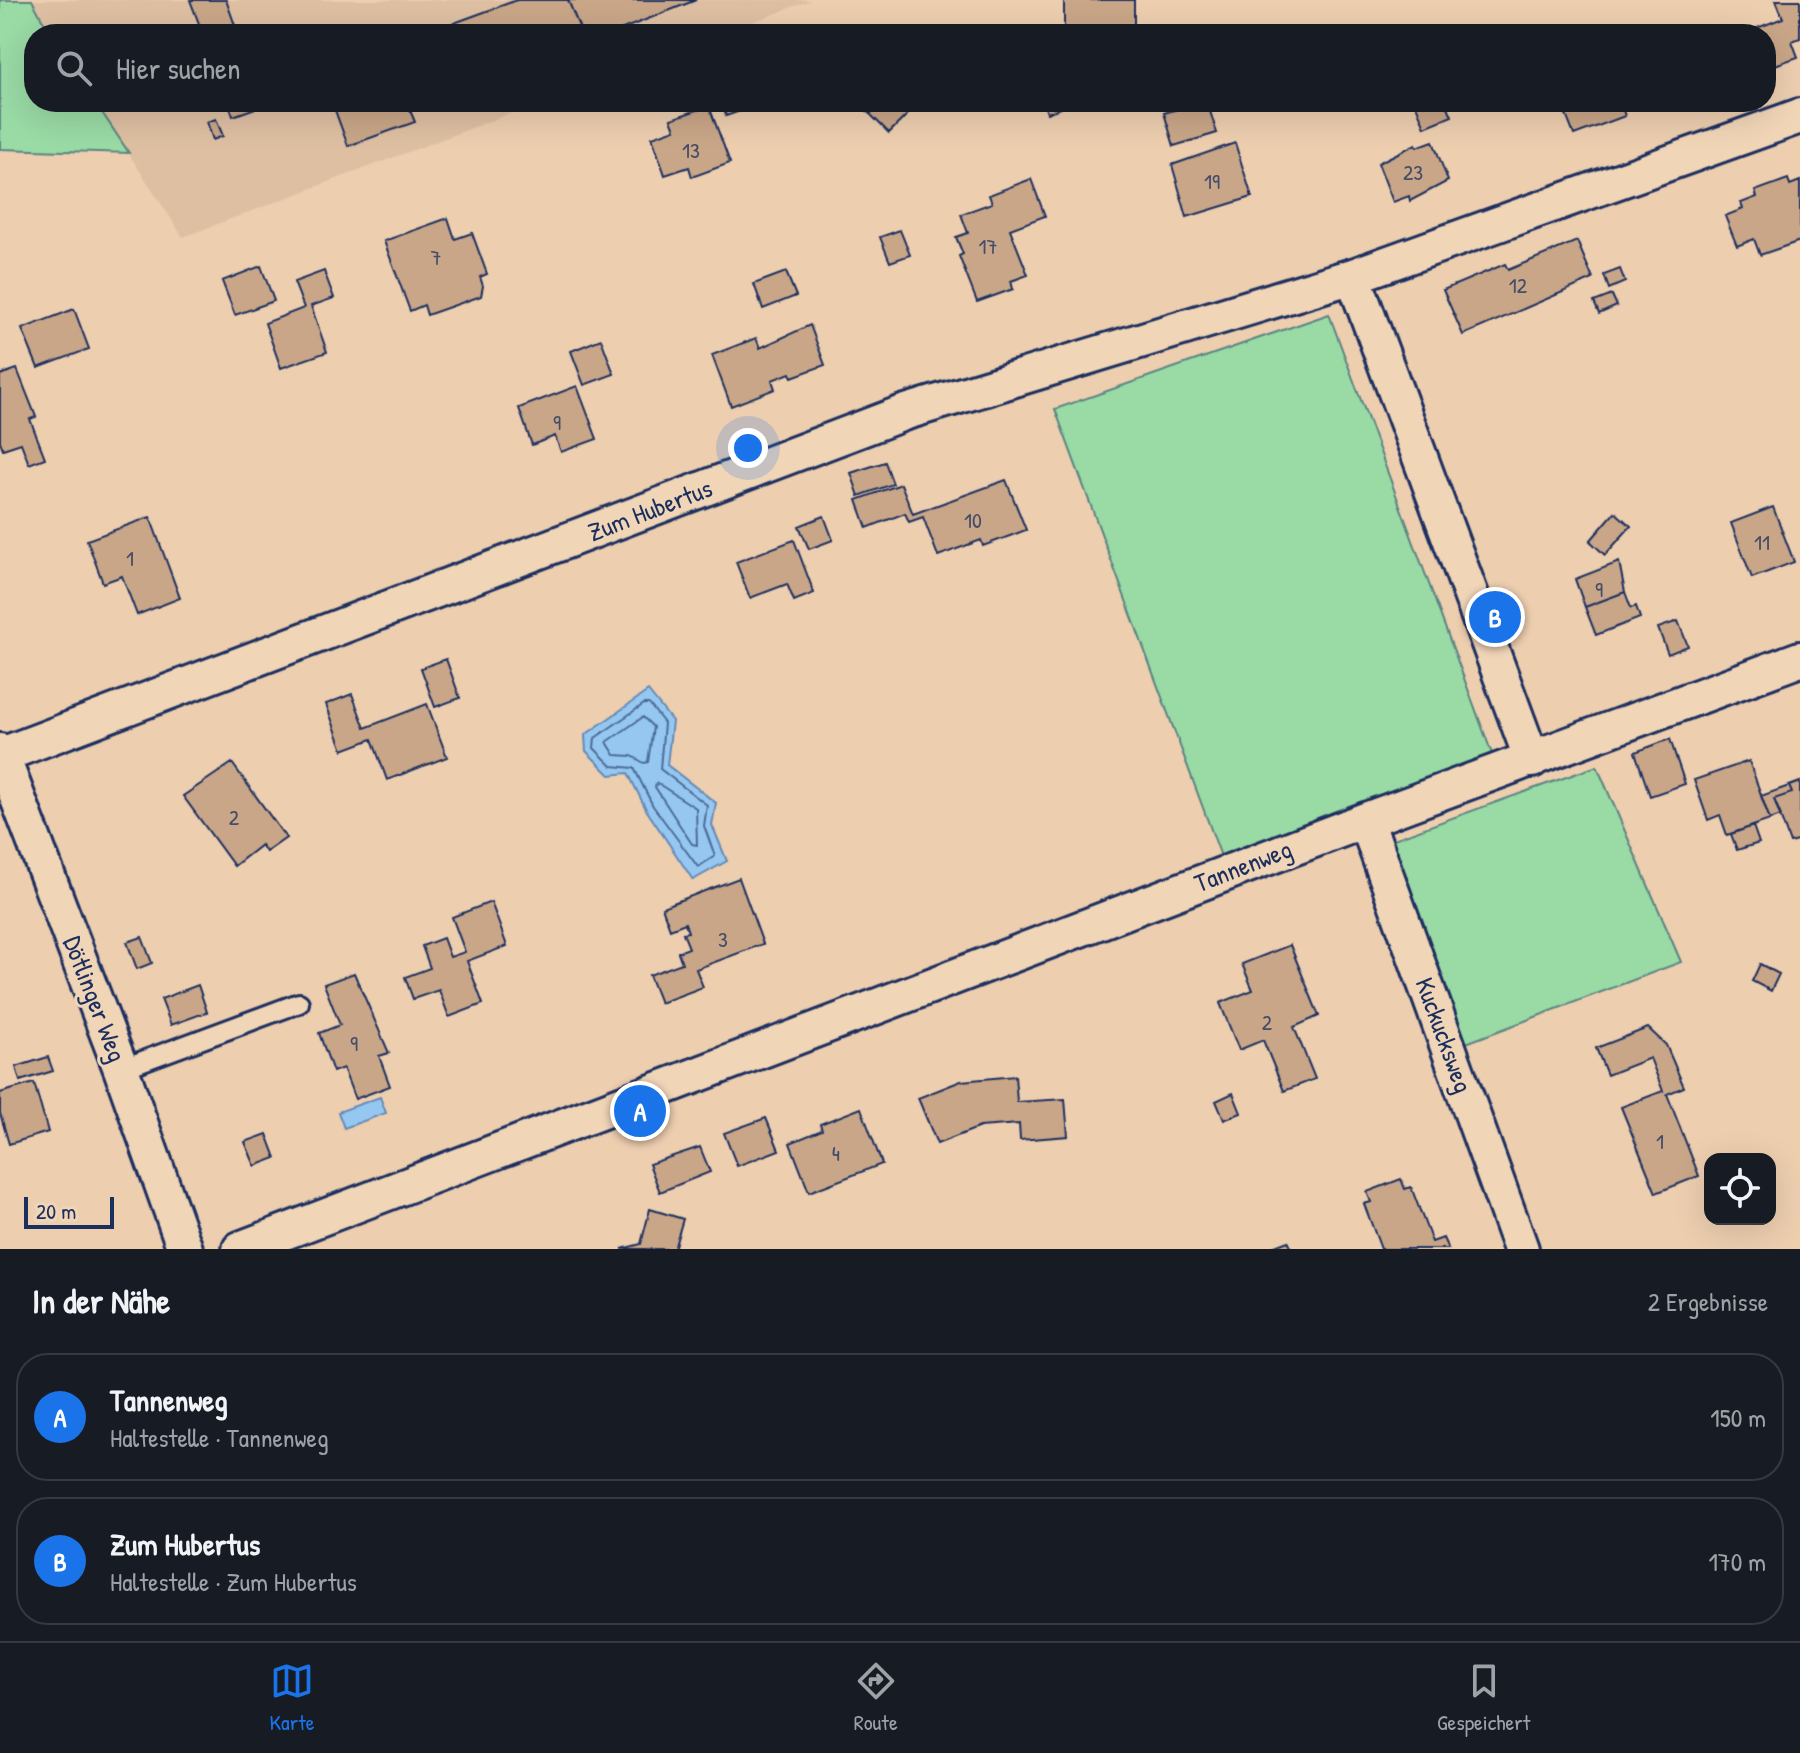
<!DOCTYPE html>
<html lang="de">
<meta charset="utf-8">
<style>
body{margin:0;font-family:"Patrick Hand",sans-serif;background:#20242c;color:#f1f3f6}
.controls{position:absolute;right:24px;bottom:24px;display:grid;overflow:hidden;border-radius:16px;box-shadow:0 8px 32px #0002}
.controls button{width:72px;height:72px;display:grid;place-items:center;padding:0;border:0;border-bottom:2px solid #363941;background:#171b24;color:#f1f3f6;font:40px sans-serif}
.scale{position:absolute;left:24px;bottom:20px;width:90px;box-sizing:border-box;padding-left:8px;border:4px solid #1b2f5e;border-top:0;font-size:22px;line-height:28px;white-space:nowrap;color:#1b2f5e;-webkit-text-stroke:6px #f1d5b7;paint-order:stroke}
.you{position:absolute;left:748px;top:448px;width:28px;height:28px;margin:-20px;border:6px solid #fff;border-radius:50%;background:#1a73e8;box-shadow:0 0 0 12px #1a73e833}
.badge{display:grid;place-items:center;width:52px;height:52px;border-radius:50%;background:#1a73e8;color:#fff;font-size:26px;font-weight:700}
.pin{position:absolute;translate:-50% -50%;border:4px solid #fff;box-shadow:0 2px 8px #0006}
.list{margin:0;padding:0;list-style:none}
h2{display:flex;justify-content:space-between;align-items:center;height:104px;margin:0;padding:0 32px;font-size:34px}
h2 small{font-size:26px;font-weight:400;color:#9ea1a6}
.list li{display:grid;grid-template-columns:52px 1fr auto;gap:24px;align-items:center;box-sizing:border-box;height:128px;margin:0 16px 16px;padding:0 16px;border:2px solid #363941;border-radius:32px}
.list b{display:block;font-size:30px;white-space:nowrap}
.list p{margin:0;font-size:26px;white-space:nowrap;color:#9ea1a6}
.list em{font-size:26px;font-style:normal;color:#9ea1a6}
.icon{flex:none;width:44px;height:44px;fill:none;stroke:currentColor;stroke-width:2;stroke-linecap:round;stroke-linejoin:round}
.map{position:relative;flex:none;width:1800px;height:1249px;overflow:hidden}
.search{position:absolute;background:#171b24;box-shadow:0 8px 32px #0002;left:24px;right:24px;top:24px;height:88px;display:flex;align-items:center;gap:20px;box-sizing:border-box;padding:0 28px;border-radius:32px;color:#9ea1a6;font-size:30px}
.sheet{height:392px;background:#171b24}
nav{display:flex;justify-content:space-around;align-items:center;box-sizing:border-box;height:112px;border-top:2px solid #363941;background:#171b24;font-size:22px;color:#9ea1a6}
nav a{display:grid;justify-items:center;gap:4px}
nav .on{color:#1a73e8}
.map>svg:first-child{display:block}
.built{fill:#debfa2}
.green{fill:#99daa5;stroke:#5a8482;stroke-width:2}
.water{fill:#95c7f1;stroke:#648ab6;stroke-width:2}
.lines{fill:none;stroke-linecap:round;stroke-linejoin:round}
.shore{stroke:#4c6c99;stroke-width:2}
.building{fill:#c9a688;stroke:#1b2f5e;stroke-width:2}
.lane-casing{stroke:#1b2f5e;stroke-width:24}
.street-casing{stroke:#1b2f5e;stroke-width:40}
.lane{stroke:#f1d5b7;stroke-width:18}
.street{stroke:#f1d5b7;stroke-width:34}
.labels{text-anchor:middle;stroke-width:6;stroke-linejoin:round;paint-order:stroke}
.number-label{font-size:22px;fill:#464d68}
.street-label{font-size:26px;fill:#1b2f5e;stroke:#f1d5b7}
</style>
<div class="map">
<svg width="1800" height="1249" viewBox="0 0 1800 1249">
<rect width="100%" height="100%" fill="#edceaf"/>
<filter id="ink" filterUnits="userSpaceOnUse"><feTurbulence type="fractalNoise" baseFrequency=".0125" numOctaves="2"/><feDisplacementMap in="SourceGraphic" scale="16" xChannelSelector="R" yChannelSelector="G"/><feConvolveMatrix kernelMatrix="1 2 1 2 8 2 1 2 1" color-interpolation-filters="sRGB"/></filter>
<g filter="url(#ink)">
<path class="built" d="M 32,0 L 811,0 L 721,34 L 50,34 Z
M 95,102 L 540,102 L 183,237 Z"/>
<path class="green" d="M 0,0 L 32,0 L 50,34 L 34,34 L 34,102 L 95,102 L 129,153 L 0,149 Z
M 1329,314 L 1492,754 L 1222,859 L 1055,409 Z
M 1597,766 L 1681,962 L 1461,1045 L 1388,841 Z"/>
<path class="water" d="M 648,691 L 672,721 L 667,765 L 716,803 L 712,825 L 727,861 L 693,880 L 647,811 L 628,773 L 610,775 L 586,751 L 585,735 Z
M 380,1097 L 386,1113 L 344,1128 L 338,1112 Z"/>
<g class="lines">
<path class="shore" d="M 644,704 L 649,704 L 664,723 L 660,769 L 707,805 L 704,826 L 715,856 L 698,867 L 653,806 L 634,768 L 612,766 L 594,748 L 595,738 Z
M 643,717 L 653,727 L 648,762 L 644,763 L 632,756 L 615,755 L 607,742 Z
M 657,783 L 696,808 L 697,845 L 692,844 L 655,787 Z"/>
</g>
<path class="building" d="M 190,0 L 226,0 L 238,34 L 203,34 Z
M 517,0 L 568,0 L 582,34 L 424,34 Z
M 568,0 L 696,0 L 610,34 L 582,34 Z
M 1064,0 L 1134,0 L 1134,34 L 1064,34 Z
M 1776,0 L 1800,0 L 1800,38 L 1792,41 L 1798,57 L 1766,68 L 1766,34 L 1742,34 L 1783,18 Z
M 228,102 L 263,102 L 264,105 L 233,116 Z
M 332,102 L 426,102 L 409,108 L 415,122 L 348,146 Z
M 721,102 L 753,102 L 755,106 L 726,116 Z
M 857,102 L 882,102 L 870,114 Z
M 882,102 L 896,102 L 908,114 L 889,133 L 870,114 Z
M 1043,102 L 1061,102 L 1063,107 L 1047,113 Z
M 1202,102 L 1207,102 L 1217,133 L 1174,146 L 1164,113 Z
M 1415,102 L 1446,102 L 1452,116 L 1425,127 Z
M 1561,102 L 1620,102 L 1625,116 L 1574,135 Z
M 709,106 L 730,163 L 692,177 L 689,167 L 665,175 L 652,137 L 675,129 L 671,119 Z
M 216,119 L 223,136 L 213,140 L 207,122 Z
M 1433,141 L 1448,181 L 1410,201 L 1409,196 L 1393,202 L 1378,163 L 1416,144 L 1417,147 Z
M 1235,143 L 1252,197 L 1187,217 L 1172,165 Z
M 1031,179 L 1045,216 L 1010,229 L 1028,275 L 1011,281 L 1013,289 L 977,302 L 959,256 L 963,254 L 956,237 L 968,233 L 961,214 L 992,203 L 989,195 Z
M 1788,179 L 1790,185 L 1800,181 L 1800,241 L 1760,255 L 1754,239 L 1737,246 L 1725,216 L 1743,209 L 1741,203 L 1757,197 L 1755,191 Z
M 448,218 L 455,239 L 472,233 L 487,274 L 480,277 L 483,286 L 481,296 L 427,315 L 424,305 L 410,311 L 384,241 Z
M 900,230 L 910,255 L 890,262 L 880,237 Z
M 1577,241 L 1593,279 L 1463,335 L 1443,290 L 1505,264 L 1508,270 Z
M 261,266 L 274,301 L 235,315 L 222,281 Z
M 1620,269 L 1625,282 L 1609,289 L 1604,275 Z
M 324,271 L 334,298 L 311,306 L 327,352 L 281,368 L 265,323 L 304,308 L 294,282 Z
M 786,272 L 796,296 L 763,309 L 754,284 Z
M 1612,295 L 1617,306 L 1599,314 L 1594,302 Z
M 74,309 L 89,349 L 38,368 L 22,329 Z
M 810,325 L 825,365 L 792,377 L 790,373 L 772,380 L 775,389 L 731,406 L 712,355 L 756,338 L 760,348 Z
M 601,339 L 614,374 L 584,385 L 571,351 Z
M 17,369 L 36,417 L 30,419 L 45,458 L 29,464 L 21,443 L 3,449 L 0,441 L 0,375 Z
M 577,386 L 597,439 L 561,452 L 555,436 L 532,445 L 519,408 Z
M 885,462 L 893,484 L 859,496 L 851,473 Z
M 1006,480 L 1026,530 L 983,546 L 981,540 L 938,556 L 923,517 L 909,522 L 905,513 L 867,528 L 857,500 L 901,484 L 913,514 Z
M 1773,507 L 1794,562 L 1752,578 L 1731,523 Z
M 1615,512 L 1631,526 L 1605,555 L 1590,541 Z
M 824,516 L 833,540 L 809,549 L 799,526 Z
M 150,517 L 180,598 L 137,615 L 122,576 L 103,583 L 87,540 Z
M 794,540 L 814,593 L 794,601 L 787,584 L 750,598 L 736,562 Z
M 1619,562 L 1625,592 L 1585,607 L 1575,579 Z
M 1625,592 L 1631,608 L 1636,606 L 1640,618 L 1596,635 L 1585,607 Z
M 1678,621 L 1688,646 L 1668,654 L 1658,628 Z
M 446,659 L 460,698 L 435,707 L 421,668 Z
M 352,694 L 365,728 L 427,704 L 447,757 L 387,780 L 372,739 L 343,750 L 326,704 Z
M 1670,739 L 1685,784 L 1650,796 L 1635,752 Z
M 1749,761 L 1770,820 L 1727,835 L 1720,815 L 1708,820 L 1694,780 Z
M 232,763 L 286,838 L 266,852 L 261,845 L 234,866 L 183,796 Z
M 1800,782 L 1800,840 L 1790,843 L 1774,799 L 1792,793 L 1789,786 Z
M 1789,786 L 1792,793 L 1774,799 L 1781,816 L 1770,820 L 1761,796 Z
M 1753,826 L 1759,843 L 1737,850 L 1731,834 Z
M 739,878 L 763,944 L 696,969 L 703,987 L 660,1003 L 649,975 L 682,963 L 678,952 L 689,948 L 683,933 L 688,932 L 685,923 L 670,929 L 662,907 Z
M 491,902 L 507,946 L 467,961 L 483,1004 L 449,1017 L 439,990 L 413,999 L 405,977 L 430,968 L 422,946 L 443,938 L 450,957 L 465,952 L 452,917 Z
M 142,937 L 152,963 L 137,969 L 127,942 Z
M 1290,945 L 1319,1016 L 1294,1027 L 1315,1079 L 1284,1091 L 1263,1040 L 1239,1050 L 1220,1003 L 1253,990 L 1242,964 Z
M 1760,964 L 1779,974 L 1771,991 L 1752,981 Z
M 354,973 L 389,1053 L 379,1056 L 390,1086 L 355,1099 L 343,1068 L 333,1072 L 319,1033 L 340,1025 L 324,984 Z
M 198,985 L 207,1012 L 171,1025 L 161,999 Z
M 1648,1028 L 1666,1045 L 1684,1087 L 1667,1094 L 1699,1176 L 1656,1193 L 1621,1107 L 1663,1091 L 1650,1058 L 1607,1075 L 1596,1048 Z
M 48,1057 L 53,1071 L 20,1081 L 16,1067 Z
M 1015,1076 L 1017,1102 L 1065,1099 L 1068,1136 L 1020,1140 L 1019,1124 L 980,1127 L 937,1144 L 918,1098 L 961,1081 Z
M 34,1083 L 48,1132 L 9,1144 L 0,1113 L 0,1093 Z
M 1233,1093 L 1241,1113 L 1224,1120 L 1216,1101 Z
M 861,1108 L 882,1164 L 809,1192 L 790,1143 L 822,1130 L 820,1124 Z
M 766,1118 L 779,1150 L 737,1166 L 724,1133 Z
M 267,1134 L 276,1158 L 255,1166 L 245,1142 Z
M 700,1147 L 710,1172 L 660,1192 L 649,1164 Z
M 1401,1179 L 1405,1189 L 1411,1187 L 1432,1242 L 1443,1238 L 1448,1249 L 1381,1249 L 1364,1204 L 1371,1202 L 1367,1192 Z
M 650,1209 L 683,1219 L 674,1249 L 622,1249 L 641,1244 Z
M 1288,1241 L 1292,1249 L 1267,1249 Z"/>
<g class="lines">
<g class="lane-casing">
<path id="lane" d="M 121,1069 L 299,1003"/>
</g>
<g class="street-casing">
<path id="street" d="M 1353,276 L 1800,116
M 0,751 L 121,1069 L 185,1249
M 2,755 L 903,413 L 1353,276 L 1532,760
M 1366,820 L 1521,1249
M 240,1249 L 1366,820 L 1800,659"/>
</g>
<use href="#lane" class="lane"/>
<use href="#street" class="street"/>
</g>
</g>
<g class="labels">
<g class="number-label">
<text x="691" y="158">13</text>
<text x="1413" y="180">23</text>
<text x="1212" y="189">19</text>
<text x="988" y="254">17</text>
<text x="436" y="265">7</text>
<text x="1518" y="293">12</text>
<text x="557" y="430">9</text>
<text x="973" y="528">10</text>
<text x="1762" y="550">11</text>
<text x="130" y="566">1</text>
<text x="1599" y="597">9</text>
<text x="234" y="825">2</text>
<text x="723" y="947">3</text>
<text x="1267" y="1030">2</text>
<text x="354" y="1051">9</text>
<text x="1660" y="1149">1</text>
<text x="836" y="1161">4</text>
</g>
<g class="street-label">
<text transform="translate(650 510) rotate(-21)" y="9">Zum Hubertus</text>
<text transform="translate(1243 866) rotate(-21)" y="9">Tannenweg</text>
<text transform="translate(95 999) rotate(69)" y="9">Dötlinger Weg</text>
<text transform="translate(1444 1035) rotate(70)" y="9">Kuckucksweg</text>
</g>
</g>
</svg>
<div class="controls">
<button><svg class="icon" aria-label="locate" viewBox="0 0 24 24"><circle cx="12" cy="12" r="6"/><path d="M12 2v4M12 18v4M2 12h4M18 12h4"/></svg></button>
</div>
<div class="scale">20 m</div>
<div class="you"></div>
<div class="pin badge" style="left:640px;top:1111px">A</div>
<div class="pin badge" style="left:1495px;top:617px">B</div>
<div class="search"><svg class="icon" aria-label="search" viewBox="0 0 24 24"><circle cx="10" cy="10" r="6"/><path d="M15 15l6 6"/></svg>Hier suchen</div>
</div>
<section class="sheet">
<h2>In der Nähe<small>2 Ergebnisse</small></h2>
<ul class="list">
<li><span class="badge">A</span><div><b>Tannenweg</b><p>Haltestelle · Tannenweg</p></div><em>150 m</em></li>
<li><span class="badge">B</span><div><b>Zum Hubertus</b><p>Haltestelle · Zum Hubertus</p></div><em>170 m</em></li>
</ul>
</section>
<nav>
<a class="on"><svg class="icon" aria-label="map" viewBox="0 0 24 24"><path d="M3 6l6-2 6 2 6-2v14l-6 2-6-2-6 2zM9 4v14M15 6v14"/></svg>Karte</a>
<a><svg class="icon" aria-label="directions" viewBox="0 0 24 24"><path d="M12 3l9 9-9 9-9-9zM9 14v-3h6M13 9l2 2-2 2"/></svg>Route</a>
<a><svg class="icon" aria-label="saved" viewBox="0 0 24 24"><path d="M7 4h10v16l-5-4-5 4z"/></svg>Gespeichert</a>
</nav>
